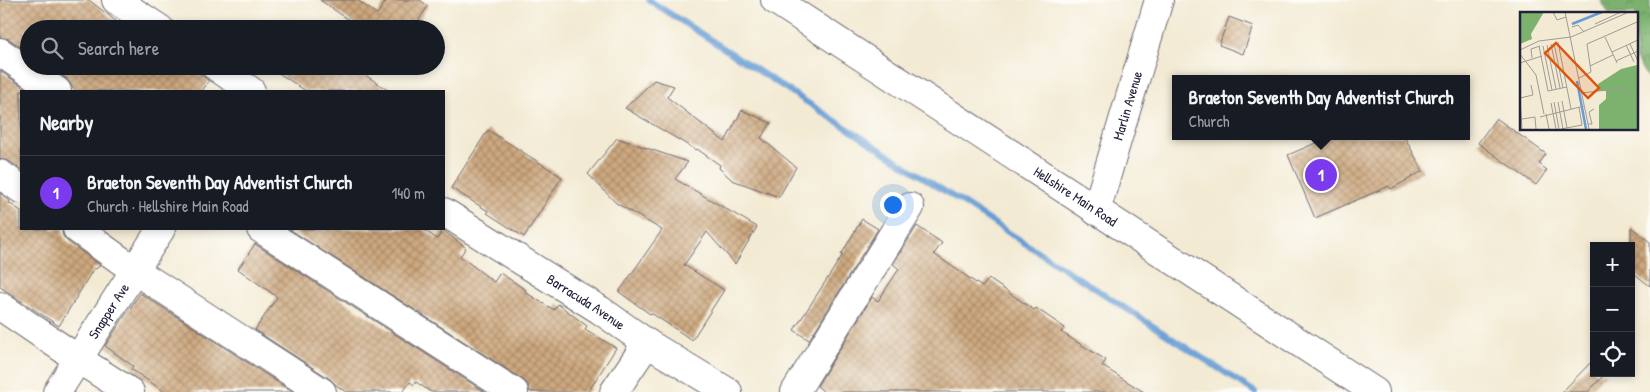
<!DOCTYPE html>
<meta charset="utf-8">
<style>
body{margin:0;font-family:"Patrick Hand",sans-serif;background:#20242c;color:#f1f3f6}
.controls{position:absolute;right:15px;bottom:15px;display:grid;overflow:hidden;border-radius:0px;box-shadow:0 2px 8px #0003}
.controls button{width:45px;height:45px;display:grid;place-items:center;padding:0;border:0;border-bottom:1px solid #363941;background:#171b24;color:#f1f3f6;font:25px sans-serif}
.you{position:absolute;left:892px;top:204px;width:18px;height:18px;margin:-12px;border:4px solid #fff;border-radius:50%;background:#1a73e8;box-shadow:0 0 0 8px #1a73e833}
.badge{display:grid;place-items:center;width:32px;height:32px;border-radius:50%;background:#7c3aed;color:#fff;font-size:16px;font-weight:700}
.pin{position:absolute;translate:-50% -50%;border:2px solid #fff;box-shadow:0 1px 5px #0006}
.popup{position:absolute;left:1172px;top:75px;width:298px;height:65px;box-sizing:border-box;display:grid;place-content:center;border-radius:0px;background:#171b24;filter:drop-shadow(0 1px 4px #0005);font-size:16px;white-space:nowrap;color:#9ea1a6}
.popup b{font-size:19px;color:#f1f3f6}
.popup::after{content:'';position:absolute;left:50%;top:100%;margin-left:-10px;border:10px solid transparent;border-top-color:#171b24}
.list{margin:0;padding:0;list-style:none}
h2{display:flex;justify-content:space-between;align-items:center;height:65px;margin:0;padding:0 20px;font-size:21px}
h2 small{font-size:16px;font-weight:400;color:#9ea1a6}
.list li{display:grid;grid-template-columns:32px 1fr auto;gap:15px;align-items:center;box-sizing:border-box;height:75px;padding:0 20px;border-top:1px solid #363941}
.list b{display:block;font-size:19px;white-space:nowrap}
.list p{margin:0;font-size:16px;white-space:nowrap;color:#9ea1a6}
.list em{font-size:16px;font-style:normal;color:#9ea1a6}
.icon{flex:none;width:28px;height:28px;fill:none;stroke:currentColor;stroke-width:2;stroke-linecap:round;stroke-linejoin:round}
.map{position:relative;flex:none;width:1650px;height:392px;overflow:hidden}
.search{position:absolute;background:#171b24;box-shadow:0 2px 8px #0003;left:20px;top:20px;width:425px;height:55px;display:flex;align-items:center;gap:12px;box-sizing:border-box;padding:0 18px;border-radius:28px;color:#9ea1a6;font-size:19px}
.panel{position:absolute;background:#171b24;box-shadow:0 2px 8px #0003;left:20px;top:90px;width:425px;height:140px;border-radius:0px}
.map>svg:first-child{display:block}
.forest{fill:url(#forest-crowns);stroke:#4f6a54}
.lines{fill:none;stroke-linecap:round;stroke-linejoin:round}
.stream{stroke:#689dd4;stroke-width:6}
.building{fill:url(#building-cross-hatch)}
.minor-casing{stroke:#6b6870;stroke-width:30}
.major-casing{stroke:#6b6870;stroke-width:30}
.minor{stroke:#fff;stroke-width:28}
.major{stroke:#fff;stroke-width:28}
.labels{text-anchor:middle;stroke-width:4;stroke-linejoin:round;paint-order:stroke}
.street-label{font-size:14px;fill:#22223b;stroke:#fdfcf7}
.inset-river{fill:none;stroke:#689dd4;stroke-width:2.5}
.inset-road{fill:none;stroke:#9f9a96;stroke-width:1}
.view{fill:#de560e;fill-opacity:0.15;stroke:#de560e;stroke-width:2.5}
.inset-edge{fill:none;stroke:#22223b;stroke-width:2.5}
</style>
<div class="map">
<svg width="1650" height="392" viewBox="0 0 1650 392">
<defs>
<pattern id="forest-crowns" width="20" height="18" patternUnits="userSpaceOnUse" patternTransform="scale(1.25)"><rect width="20" height="18" fill="#7cb26e"/><path d="M2 6a3 3 0 1 1 6 0M12 15a3 3 0 1 1 6 0" fill="none" stroke="#65905c"/></pattern>
<pattern id="building-cross-hatch" width="8" height="8" patternUnits="userSpaceOnUse" patternTransform="scale(1.25)"><rect width="8" height="8" fill="#cea97f"/><path d="M0 0l8 8M0 8l8-8" fill="none" stroke="#a78969"/></pattern>
</defs>
<rect width="100%" height="100%" fill="#fdfcf7"/>
<filter id="ink" filterUnits="userSpaceOnUse"><feTurbulence type="fractalNoise" baseFrequency=".02" numOctaves="2"/><feDisplacementMap in="SourceGraphic" scale="10" xChannelSelector="R" yChannelSelector="G"/><feConvolveMatrix kernelMatrix="1 2 1 2 8 2 1 2 1" color-interpolation-filters="sRGB"/></filter>
<filter id="wash" filterUnits="userSpaceOnUse"><feTurbulence type="fractalNoise" baseFrequency=".0096" numOctaves="4" result="noise"/><feDisplacementMap in="SourceGraphic" scale="20" xChannelSelector="R" yChannelSelector="G"/><feGaussianBlur stdDeviation="1.12" result="paint"/><feColorMatrix in="noise" values="0 0 0 0 0 0 0 0 0 0 0 0 0 0 0 0 0 1.4 0 .05"/><feComposite in="paint" operator="in"/></filter>
<g filter="url(#wash)">
<rect width="100%" height="100%" fill="#f3ead3"/>
<path class="forest" d="M 1601,0 L 1650,0 L 1650,82 L 1636,59 L 1636,14 L 1609,14 Z"/>
<g class="lines">
<path class="stream" d="M 649,0 L 1255,392"/>
</g>
<g id="blocks">
<path class="building" d="M 0,0 L 89,0 L 126,29 L 29,29 L 29,53 L 9,39 L 0,37 Z
M 320,0 L 357,0 L 377,14 L 387,0 L 420,0 L 428,6 L 413,29 L 362,29 Z
M 1229,17 L 1253,26 L 1243,54 L 1219,45 Z
M 48,66 L 190,66 L 209,81 L 202,91 L 75,91 L 66,78 Z
M 268,66 L 352,66 L 389,91 L 306,91 Z
M 0,71 L 29,91 L 21,91 L 21,170 L 9,161 L 0,159 Z
M 654,80 L 674,86 L 667,97 L 725,142 L 742,110 L 771,123 L 761,138 L 796,167 L 779,197 L 732,180 L 719,168 L 720,165 L 697,149 L 696,150 L 625,108 Z
M 1496,118 L 1546,154 L 1539,164 L 1547,170 L 1536,185 L 1478,143 Z
M 488,130 L 562,177 L 524,237 L 487,213 L 488,211 L 451,188 Z
M 1332,136 L 1404,136 L 1423,171 L 1391,189 L 1389,186 L 1315,218 L 1288,155 Z
M 617,138 L 688,162 L 675,179 L 757,227 L 735,264 L 707,232 L 684,265 L 724,290 L 692,340 L 651,313 L 650,314 L 619,292 L 662,230 L 616,203 L 588,174 Z
M 0,193 L 10,201 L 9,203 L 21,211 L 21,229 L 62,229 L 63,236 L 68,242 L 100,265 L 96,269 L 94,268 L 59,326 L 0,287 Z
M 862,219 L 878,229 L 809,340 L 794,330 L 842,256 L 841,255 Z
M 917,226 L 942,243 L 934,254 L 982,287 L 989,279 L 1034,310 L 1036,308 L 1065,328 L 1061,332 L 1106,360 L 1102,366 L 1144,392 L 824,392 L 817,386 L 872,297 L 878,301 L 899,269 L 893,264 Z
M 1631,227 L 1650,242 L 1650,286 L 1631,271 Z
M 289,229 L 423,229 L 437,239 L 443,230 L 466,248 L 460,256 L 494,282 L 500,273 L 526,290 L 525,292 L 554,310 L 558,304 L 587,326 L 585,329 L 616,348 L 588,392 L 530,392 L 528,384 L 522,379 Z
M 255,244 L 485,392 L 431,392 L 416,382 L 414,385 L 410,382 L 403,392 L 346,392 L 336,385 L 330,379 L 255,330 L 277,297 L 238,269 Z
M 140,293 L 293,392 L 165,392 L 131,369 L 133,366 L 105,346 Z
M 1594,359 L 1594,373 L 1606,373 L 1588,392 L 1562,392 Z"/>
</g>
</g>
<g filter="url(#ink)">
<use href="#blocks" fill-opacity="0" stroke="#6b6870" stroke-width="1"/>
<g class="lines">
<g class="minor-casing">
<g id="minor">
<path d="M 116,0 L 160,29"/>
<path d="M 0,52 L 57,91"/>
<path d="M 215,66 L 251,91"/>
<path d="M 0,174 L 21,189"/>
<path id="s1" d="M 1096,211 L 1159,0"/>
<path id="s2" d="M 444,212 L 600,310 L 647,343 L 728,392"/>
<path d="M 77,229 L 134,270 L 322,392"/>
<path d="M 261,229 L 514,392"/>
<path d="M 0,306 L 78,359 L 130,392"/>
<path id="s3" d="M 57,392 L 161,229"/>
<path d="M 614,392 L 647,343"/>
<path d="M 795,392 L 910,207"/>
</g>
</g>
<g class="major-casing">
<g id="major">
<path id="s4" d="M 775,0 L 1375,392"/>
</g>
</g>
<use href="#minor" class="minor"/>
<use href="#major" class="major"/>
</g>
</g>
<g class="labels">
<g class="street-label">
<text dy="5" stroke="none"><textPath href="#s1" startOffset="110">Marlin Avenue</textPath></text>
<text dy="5" stroke="none"><textPath href="#s4" startOffset="359">Hellshire Main Road</textPath></text>
<text dy="5" stroke="none"><textPath href="#s2" startOffset="168">Barracuda Avenue</textPath></text>
<text dy="5" stroke="none"><textPath href="#s3" startOffset="96">Snapper Ave</textPath></text>
</g>
</g>
<g transform="translate(1520 12)">
<rect width="118" height="118" fill="#f3ead3"/>
<path d="M 0,0 L 24,0 L 11,22 L 12,27 L 0,32 ZM 117,53 L 117,117 L 79,117 L 79,93 L 86,87 L 86,79 L 77,79 L 78,72 L 101,57 Z" fill="#7cb26e"/>
<path class="inset-river" d="M 52,12 L 82,0M 57,69 L 66,117"/>
<path class="inset-road" d="M 33,0 L 37,8 L 46,5M 45,0 L 69,117M 75,12 L 101,0M 52,15 L 58,13 L 64,20M 51,25 L 109,0M 85,25 L 97,51M 38,30 L 51,97M 34,31 L 43,76M 31,32 L 40,76M 110,32 L 118,49M 27,33 L 36,77M 106,33 L 114,50M 19,34 L 28,79 L 47,75M 23,34 L 32,78M 0,38 L 19,29 L 51,25M 92,40 L 118,28M 0,42 L 16,63 L 24,102M 12,46 L 11,37 L 20,34M 96,49 L 118,39M 0,51 L 22,44M 70,54 L 93,43M 59,66 L 71,60 L 67,32 L 117,10M 62,81 L 103,76 L 111,85 L 118,82M 42,89 L 47,116M 34,90 L 39,117M 38,90 L 43,117M 31,91 L 36,117M 26,102 L 29,117M 20,105 L 64,94M 2,107 L 15,105 L 16,117M 68,112 L 72,112 L 69,100 L 74,97M 2,117 L 0,86 L 13,83 L 11,73M 41,117 L 62,113 L 59,95"/>
<path class="view" d="M 36,31 L 79,76 L 68,86 L 25,41 Z"/>
<rect width="118" height="118" class="inset-edge"/>
</g>
</svg>
<div class="controls">
<button>+</button>
<button>−</button>
<button><svg class="icon" aria-label="locate" viewBox="0 0 24 24"><circle cx="12" cy="12" r="6"/><path d="M12 2v4M12 18v4M2 12h4M18 12h4"/></svg></button>
</div>
<div class="you"></div>
<div class="pin badge" style="left:1321px;top:175px">1</div>
<div class="popup"><b>Braeton Seventh Day Adventist Church</b>Church</div>
<div class="search"><svg class="icon" aria-label="search" viewBox="0 0 24 24"><circle cx="10" cy="10" r="6"/><path d="M15 15l6 6"/></svg>Search here</div>
<section class="panel">
<h2>Nearby<small></small></h2>
<ul class="list">
<li><span class="badge">1</span><div><b>Braeton Seventh Day Adventist Church</b><p>Church · Hellshire Main Road</p></div><em>140 m</em></li>
</ul>
</section>
</div>
